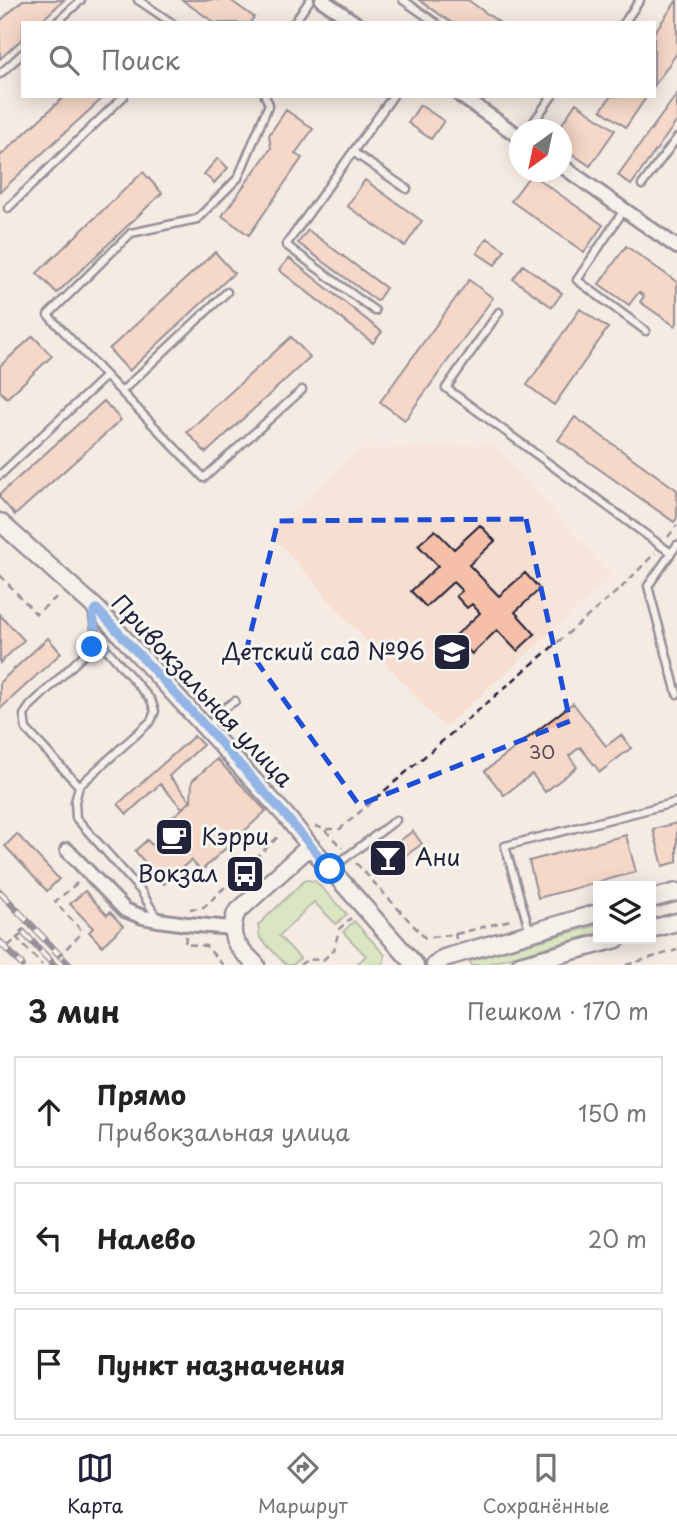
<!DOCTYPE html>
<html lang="ru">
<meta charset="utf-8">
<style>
body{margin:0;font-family:"Playpen Sans",sans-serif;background:#f6f6f6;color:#222}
.controls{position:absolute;right:21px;bottom:21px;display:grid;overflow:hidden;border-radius:0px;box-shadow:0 4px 18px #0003}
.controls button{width:63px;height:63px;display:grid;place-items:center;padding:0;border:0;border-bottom:2px solid #e0e0e0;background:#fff;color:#222;font:35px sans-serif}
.compass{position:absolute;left:509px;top:119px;width:63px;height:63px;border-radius:50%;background:#fff;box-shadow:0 4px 18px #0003;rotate:213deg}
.stop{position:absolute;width:21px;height:21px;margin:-16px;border:5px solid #1a73e8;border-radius:50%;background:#fff}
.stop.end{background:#1a73e8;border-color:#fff;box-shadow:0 2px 7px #0008}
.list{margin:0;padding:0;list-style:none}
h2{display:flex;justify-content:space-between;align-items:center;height:91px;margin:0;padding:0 28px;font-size:30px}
h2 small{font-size:23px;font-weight:400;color:#767676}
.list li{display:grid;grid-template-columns:46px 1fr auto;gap:21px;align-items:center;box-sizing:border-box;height:112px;margin:0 14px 14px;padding:0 14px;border:2px solid #e0e0e0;border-radius:0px}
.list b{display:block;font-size:26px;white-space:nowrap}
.list p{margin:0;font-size:23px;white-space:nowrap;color:#767676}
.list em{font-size:23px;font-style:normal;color:#767676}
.icon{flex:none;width:38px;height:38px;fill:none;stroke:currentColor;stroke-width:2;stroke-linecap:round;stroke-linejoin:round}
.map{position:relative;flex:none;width:677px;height:965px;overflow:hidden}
.search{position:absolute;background:#fff;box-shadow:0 4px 18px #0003;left:21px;right:21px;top:21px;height:77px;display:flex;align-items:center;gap:18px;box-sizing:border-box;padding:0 24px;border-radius:0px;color:#767676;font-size:26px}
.sheet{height:469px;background:#fff}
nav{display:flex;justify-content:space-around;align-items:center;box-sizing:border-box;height:98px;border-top:2px solid #e0e0e0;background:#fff;font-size:19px;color:#767676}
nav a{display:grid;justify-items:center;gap:4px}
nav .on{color:#22223b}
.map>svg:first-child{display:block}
.built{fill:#f6ded1}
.green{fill:#b8dd98;stroke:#6d806a;stroke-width:2}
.building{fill:#f5c0a7;stroke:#22223b;stroke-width:2}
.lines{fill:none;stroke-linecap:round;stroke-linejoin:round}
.service-casing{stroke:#22223b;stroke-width:11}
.minor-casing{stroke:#22223b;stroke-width:18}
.tertiary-casing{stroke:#22223b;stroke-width:21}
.path{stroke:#22223b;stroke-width:2.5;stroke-dasharray:7 5;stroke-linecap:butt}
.service{stroke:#f6f6f2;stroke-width:6}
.minor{stroke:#f6f6f2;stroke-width:12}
.tertiary{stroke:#f6f6f2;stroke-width:16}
.rail-casing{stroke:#22223b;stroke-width:7}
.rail{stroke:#f6f6f2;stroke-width:4.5;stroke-dasharray:13;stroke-linecap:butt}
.path-bridge{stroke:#22223b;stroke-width:2.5;stroke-dasharray:7 5;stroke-linecap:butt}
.route{stroke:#1a73e8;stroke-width:9}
.marked{fill:none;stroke:#1d4ed8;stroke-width:5;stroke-dasharray:14 9;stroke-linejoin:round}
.labels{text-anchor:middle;stroke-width:6;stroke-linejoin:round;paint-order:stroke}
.number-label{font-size:19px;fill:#574a56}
.poi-label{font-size:23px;fill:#22223b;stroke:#f6f6f2;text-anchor:end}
.street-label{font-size:23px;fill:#22223b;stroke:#f6f6f2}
</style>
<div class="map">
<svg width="677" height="965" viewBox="0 0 677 965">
<rect width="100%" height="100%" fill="#f6ebe3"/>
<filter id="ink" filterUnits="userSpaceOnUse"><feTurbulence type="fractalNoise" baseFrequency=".0143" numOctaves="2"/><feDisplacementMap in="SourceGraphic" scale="14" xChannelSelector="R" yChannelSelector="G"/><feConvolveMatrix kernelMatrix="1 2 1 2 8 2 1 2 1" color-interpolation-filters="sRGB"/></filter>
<g filter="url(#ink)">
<path class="built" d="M 494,444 L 612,577 L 444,728 L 269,532 L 360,450 Z"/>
<path class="green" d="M 305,880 L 315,881 L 347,914 L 336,924 L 314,902 L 279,936 L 300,958 L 293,965 L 286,965 L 260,938 L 258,925 Z
M 354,921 L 385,955 L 383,965 L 356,965 L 366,956 L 343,932 Z
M 598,925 L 598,933 L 483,965 L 471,965 L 470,960 Z"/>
<path class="building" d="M 23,0 L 64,0 L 39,23 L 23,23 L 23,38 L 0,59 L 0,21 Z
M 182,0 L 230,0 L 254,17 L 250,23 L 215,23 Z
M 419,0 L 468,0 L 500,23 L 452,23 Z
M 677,0 L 677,53 L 654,86 L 654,33 Z
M 677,94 L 677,121 L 631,185 L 618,175 Z
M 65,96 L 105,96 L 0,192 L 0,156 Z
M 611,96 L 647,96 L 626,127 L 601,110 Z
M 576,103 L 615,130 L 590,166 L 562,147 L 562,130 L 558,130 Z
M 420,105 L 444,121 L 431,139 L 408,123 Z
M 286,110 L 313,129 L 295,154 L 302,158 L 249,235 L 222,216 L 271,148 L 269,135 Z
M 218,158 L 228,168 L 214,183 L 204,174 Z
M 143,172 L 162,193 L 57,293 L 37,273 Z
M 531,174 L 603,225 L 584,252 L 511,201 Z
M 365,180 L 422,221 L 405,246 L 347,206 Z
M 308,230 L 386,288 L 377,301 L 298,243 Z
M 487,238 L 505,250 L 495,265 L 477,253 Z
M 626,246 L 677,282 L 677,323 L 675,326 L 640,302 L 644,296 L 639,292 L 629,305 L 599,284 Z
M 215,252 L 234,273 L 129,371 L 109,349 Z
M 289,258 L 382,332 L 373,343 L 279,270 Z
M 523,265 L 562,293 L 552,307 L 513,279 Z
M 469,280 L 493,298 L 405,420 L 380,402 Z
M 580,309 L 608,328 L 554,405 L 527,385 Z
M 33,336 L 52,356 L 7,398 L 0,391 L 0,366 Z
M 291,337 L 310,357 L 206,453 L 187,432 Z
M 104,401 L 121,420 L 15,515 L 0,498 L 0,494 Z
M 575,417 L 677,490 L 677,518 L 674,522 L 558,440 Z
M 480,525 L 495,541 L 469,565 L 499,596 L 525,573 L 540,589 L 515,612 L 535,634 L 517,651 L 497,630 L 472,654 L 455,636 L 480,613 L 472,604 L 467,608 L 456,596 L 462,591 L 453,582 L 426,607 L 411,591 L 438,566 L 418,545 L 435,530 L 454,549 Z
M 0,615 L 24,640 L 0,663 Z
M 48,638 L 61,653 L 0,709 L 0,682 Z
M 573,703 L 606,746 L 621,735 L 631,748 L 600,772 L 580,747 L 569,756 L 577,767 L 545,792 L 532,774 L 504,795 L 485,771 Z
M 194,736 L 203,745 L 169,776 L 191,801 L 182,808 L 160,784 L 127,814 L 118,804 Z
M 217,759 L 266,811 L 201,871 L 191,860 L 164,884 L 135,851 L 147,840 L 152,845 L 167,832 L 162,826 L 191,801 L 192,781 Z
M 677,823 L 677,862 L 663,866 L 653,829 Z
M 413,831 L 422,844 L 392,865 L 383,853 Z
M 17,834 L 59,879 L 47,891 L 5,846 Z
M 626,835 L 636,872 L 538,898 L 529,861 Z
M 85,891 L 107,915 L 110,912 L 123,926 L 102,946 L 89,932 L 93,928 L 70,904 Z"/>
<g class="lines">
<g class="service-casing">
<path id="service" d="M 138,0 L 172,23
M 403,0 L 436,23
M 56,23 L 81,0
M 294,23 L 310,0
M 624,23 L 640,0
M 0,74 L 23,53
M 528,130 L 552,96
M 353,152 L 407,189
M 642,185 L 677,138
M 8,208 L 124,96
M 624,210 L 577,280 L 646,331
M 375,311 L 286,245 L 393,96
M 499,312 L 446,388 L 671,553
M 106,376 L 204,478 L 302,390
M 121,392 L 227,292
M 0,475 L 106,376 L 48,315 L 131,233 L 197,219 L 238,178 L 269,104 L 265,96
M 677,545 L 648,586 L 677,694
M 95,611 L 93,615 L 96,637 L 151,700 L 155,711 L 151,721 L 79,786 L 75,802 L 76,818 L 141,891 L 157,918
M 208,729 L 220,711 L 235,701
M 79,786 L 26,729 L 24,715 L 30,706 L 92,647 L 105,647
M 332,868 L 396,820
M 530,932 L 505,846 L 677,802"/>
</g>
<g class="minor-casing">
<path id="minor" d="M 322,0 L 355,23
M 461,96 L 520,137
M 562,166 L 677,247
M 67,850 L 125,910 L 143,917 L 158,920 L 187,924 L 231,928"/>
</g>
<g class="tertiary-casing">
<path id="tertiary" d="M 0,522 L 97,609 L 286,816 L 310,846 L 415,965
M 651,899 L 677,892
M 651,929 L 677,922
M 256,965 C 238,946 227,941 236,913 L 310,846
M 435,965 L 444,958 L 598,913
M 520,965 L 617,939"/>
</g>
<path class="path" d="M 668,537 L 677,525
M 0,575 L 36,614 L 58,596
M 315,826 L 325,829 L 340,829 L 622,587 L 655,553
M 325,830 L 342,848
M 356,863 L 425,938 L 455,934 L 456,939
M 77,883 L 55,902 L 83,932
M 634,886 L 643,884
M 190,909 L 204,907 L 279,836 L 279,835
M 456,934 L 514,919
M 186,936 L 185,944 L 206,946 L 223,965
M 16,937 L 42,965
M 8,946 L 21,935
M 300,965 C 306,959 314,959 323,960 L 334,950 L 339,929 L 351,918
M 626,965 L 677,950"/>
<use href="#service" class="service"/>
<use href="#minor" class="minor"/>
<use href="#tertiary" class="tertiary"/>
<g class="rail-casing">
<path id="rail" d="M 0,892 L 69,965
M 23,932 L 54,965
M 0,942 L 22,965"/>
</g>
<use href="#rail" class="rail"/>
<path class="path-bridge" d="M 49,965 L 83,932"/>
</g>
</g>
<g class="lines" filter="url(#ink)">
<path class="route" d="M 92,647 L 105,647 L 96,637 L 93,615 L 97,609 L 208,729 L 286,816 L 330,869"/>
</g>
<path d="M0 0H677V965H0ZM 526,519 L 570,721 L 359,805 L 247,648 L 278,521 Z" fill="#f6ebe3" fill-opacity=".55" fill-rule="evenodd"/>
<path class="marked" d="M 526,519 L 570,721 L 359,805 L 247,648 L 278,521 Z"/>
<defs>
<g id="school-square" transform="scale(2.0125)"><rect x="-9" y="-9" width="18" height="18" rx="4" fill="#22223b" stroke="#f6f6f2"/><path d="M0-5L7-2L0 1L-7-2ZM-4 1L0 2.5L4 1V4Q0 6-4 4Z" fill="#fff"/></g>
<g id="cafe-square" transform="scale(2.0125)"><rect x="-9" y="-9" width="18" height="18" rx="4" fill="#22223b" stroke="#f6f6f2"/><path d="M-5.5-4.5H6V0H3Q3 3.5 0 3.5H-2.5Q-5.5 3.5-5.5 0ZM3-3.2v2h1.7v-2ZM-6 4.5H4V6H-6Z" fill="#fff"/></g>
<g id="bar-square" transform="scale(2.0125)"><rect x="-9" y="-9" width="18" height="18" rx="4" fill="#22223b" stroke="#f6f6f2"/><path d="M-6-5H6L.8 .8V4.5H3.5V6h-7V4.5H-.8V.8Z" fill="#fff"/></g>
<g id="bus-square" transform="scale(2.0125)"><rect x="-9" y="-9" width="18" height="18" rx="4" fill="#22223b" stroke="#f6f6f2"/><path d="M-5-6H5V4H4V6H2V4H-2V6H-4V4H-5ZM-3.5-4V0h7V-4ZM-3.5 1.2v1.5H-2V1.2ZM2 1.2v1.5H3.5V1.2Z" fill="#fff"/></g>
</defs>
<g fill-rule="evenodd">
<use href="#school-square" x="452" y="652"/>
<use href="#cafe-square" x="174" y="837"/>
<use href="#bar-square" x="388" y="858"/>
<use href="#bus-square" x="245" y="874"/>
</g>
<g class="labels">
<g class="number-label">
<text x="542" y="759">30</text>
</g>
<g class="poi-label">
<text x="425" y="660">Детский сад №96</text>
<text x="201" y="845" text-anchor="start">Кэрри</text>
<text x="415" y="866" text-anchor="start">Ани</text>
<text x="218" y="882">Вокзал</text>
</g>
<g class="street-label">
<text transform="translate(202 691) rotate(47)" y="8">Привокзальная улица</text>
</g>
</g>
</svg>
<div class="controls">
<button><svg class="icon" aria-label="layers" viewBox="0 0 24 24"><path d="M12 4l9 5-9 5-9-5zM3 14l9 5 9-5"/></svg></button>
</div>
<svg class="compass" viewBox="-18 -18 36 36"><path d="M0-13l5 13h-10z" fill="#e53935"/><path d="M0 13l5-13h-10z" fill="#767676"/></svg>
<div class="stop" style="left:330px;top:869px"></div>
<div class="stop end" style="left:92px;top:647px"></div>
<div class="search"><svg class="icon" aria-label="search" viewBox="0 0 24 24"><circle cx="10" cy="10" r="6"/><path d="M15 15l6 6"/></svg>Поиск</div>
</div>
<section class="sheet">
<h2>3 мин<small>Пешком · 170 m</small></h2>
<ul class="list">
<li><svg class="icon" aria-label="ahead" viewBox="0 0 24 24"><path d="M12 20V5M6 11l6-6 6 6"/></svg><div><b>Прямо</b><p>Привокзальная улица</p></div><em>150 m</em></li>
<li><svg class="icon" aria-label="left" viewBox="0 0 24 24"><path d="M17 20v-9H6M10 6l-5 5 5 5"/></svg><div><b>Налево</b></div><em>20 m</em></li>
<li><svg class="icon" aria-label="arrive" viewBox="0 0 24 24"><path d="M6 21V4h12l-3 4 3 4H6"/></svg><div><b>Пункт назначения</b></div></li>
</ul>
</section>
<nav>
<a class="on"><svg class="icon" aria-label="map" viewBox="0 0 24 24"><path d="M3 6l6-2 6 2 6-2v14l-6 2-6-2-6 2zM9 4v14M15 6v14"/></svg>Карта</a>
<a><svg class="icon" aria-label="directions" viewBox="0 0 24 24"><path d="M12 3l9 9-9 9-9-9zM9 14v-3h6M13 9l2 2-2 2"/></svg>Маршрут</a>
<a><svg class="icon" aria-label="saved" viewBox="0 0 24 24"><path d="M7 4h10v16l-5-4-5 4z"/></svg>Сохранённые</a>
</nav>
